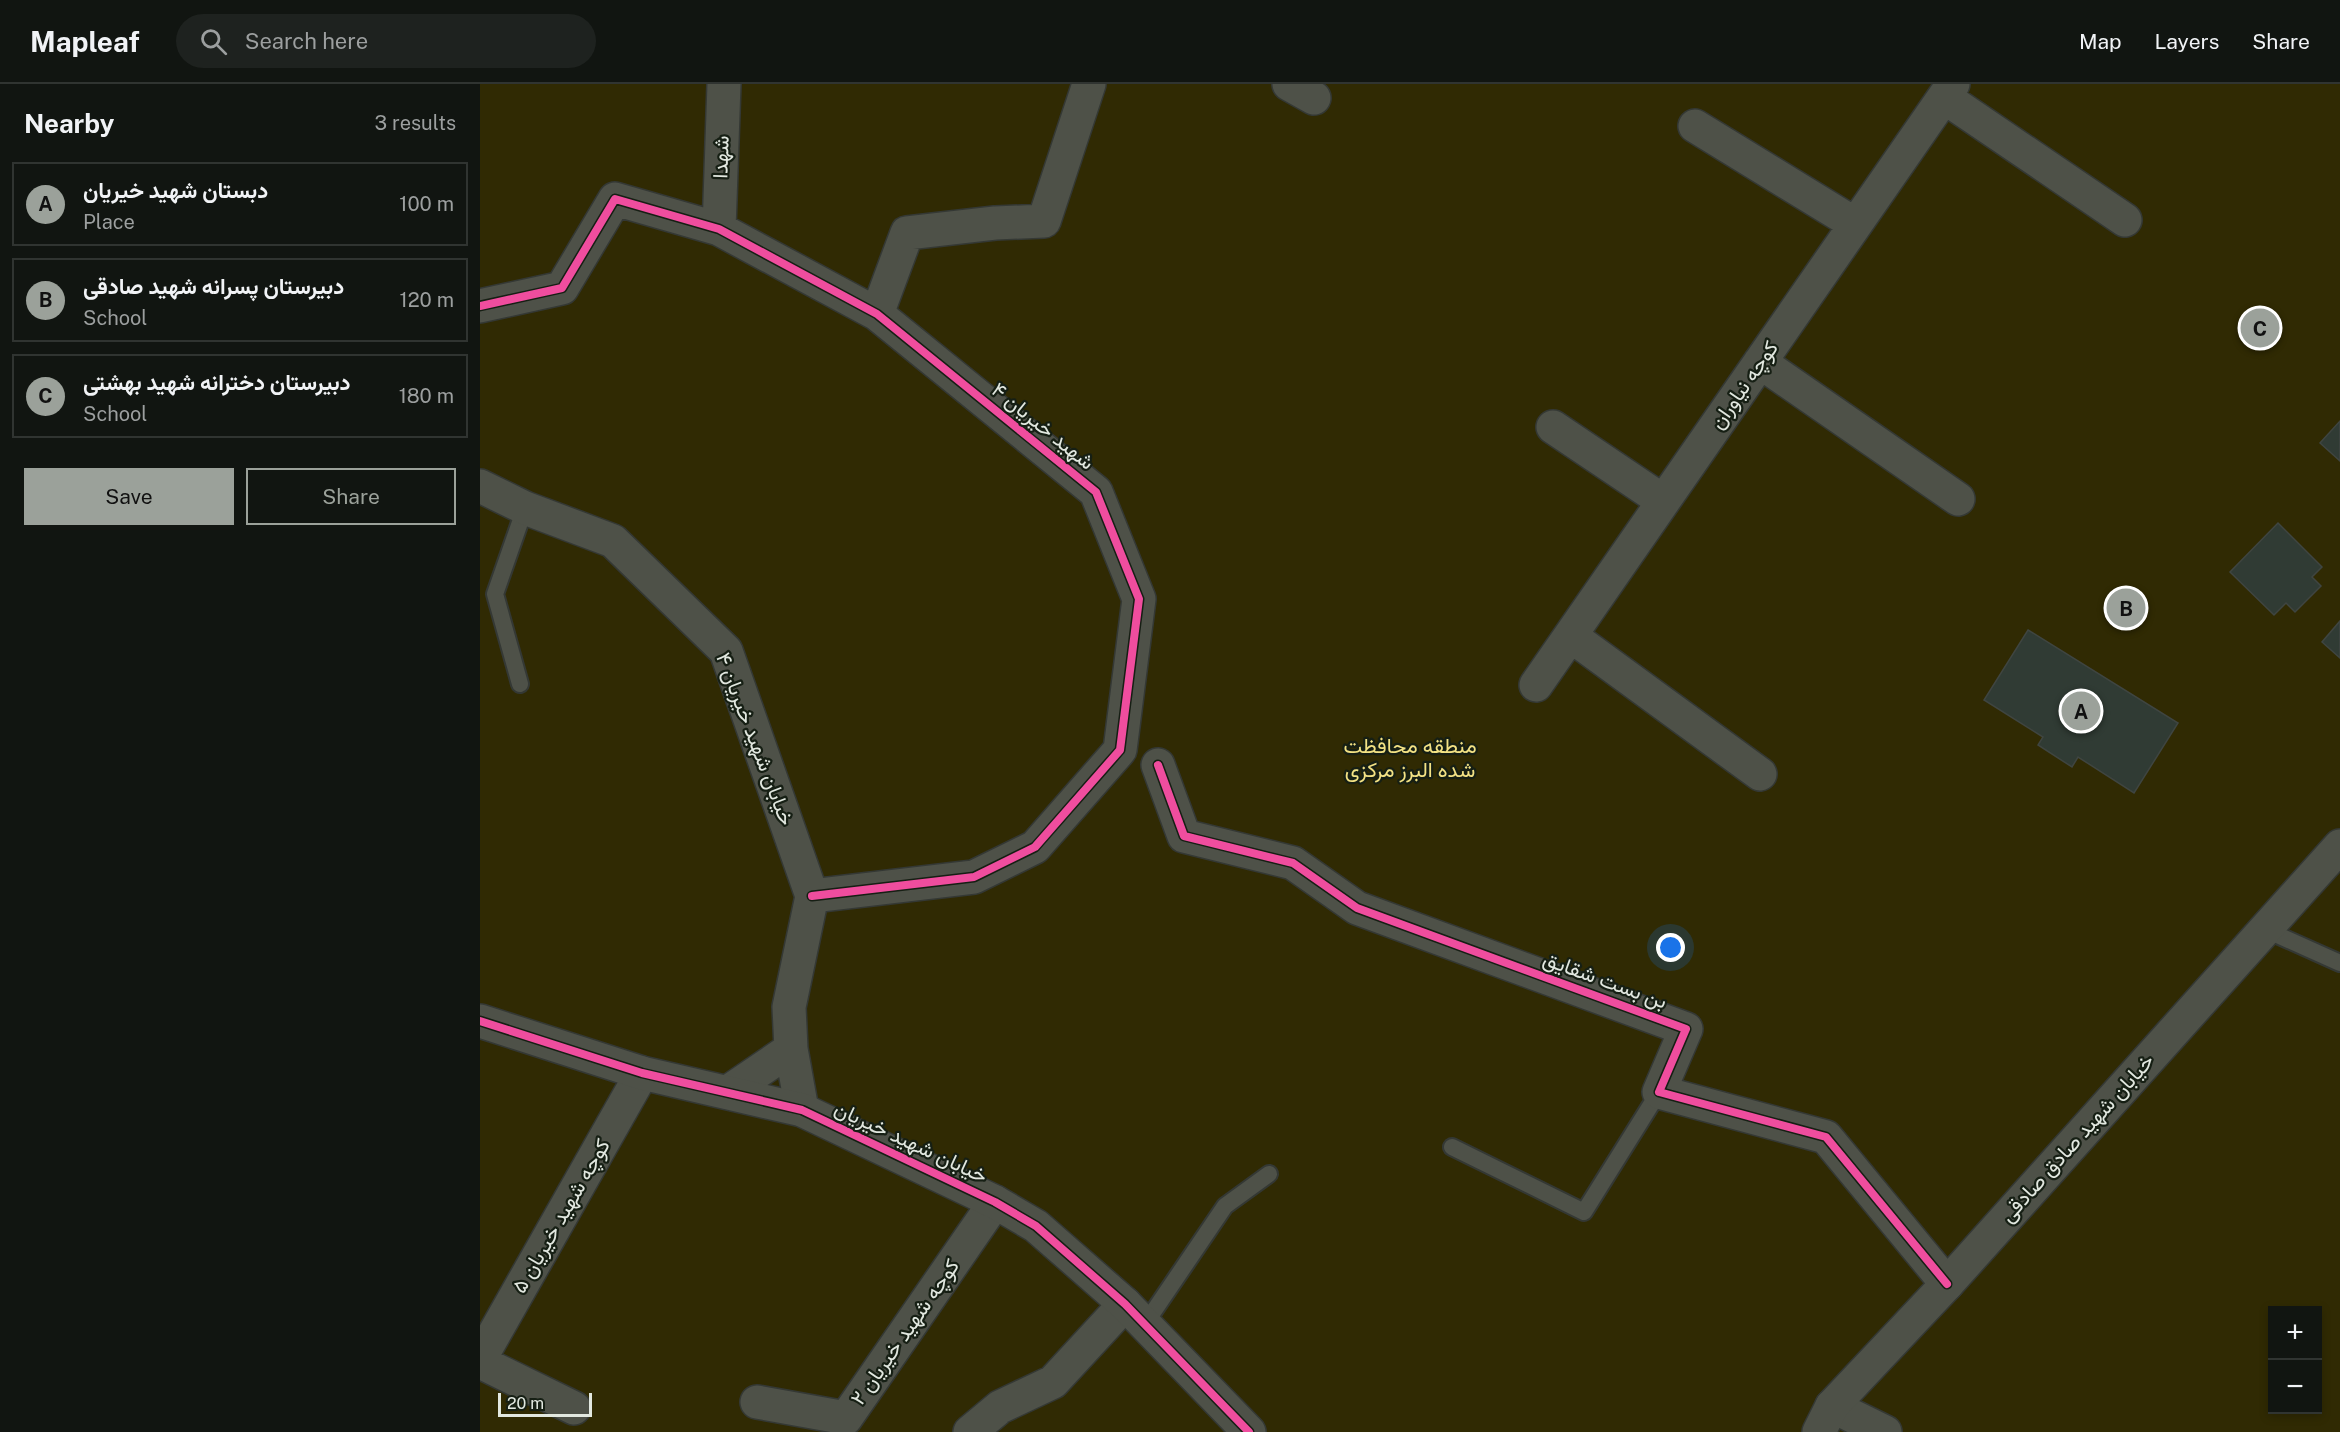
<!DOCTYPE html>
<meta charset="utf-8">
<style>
body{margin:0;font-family:"Public Sans",Vazirmatn,sans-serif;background:#1e221f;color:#f1f3f6}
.controls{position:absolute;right:18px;bottom:18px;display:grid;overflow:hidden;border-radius:0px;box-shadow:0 3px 9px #0003}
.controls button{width:54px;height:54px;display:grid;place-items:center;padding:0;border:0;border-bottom:2px solid #303431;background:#111511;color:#f1f3f6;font:30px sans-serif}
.scale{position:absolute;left:18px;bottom:15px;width:94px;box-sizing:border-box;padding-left:6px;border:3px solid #e2e8e0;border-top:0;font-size:16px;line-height:21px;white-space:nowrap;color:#e2e8e0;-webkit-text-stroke:4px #161f14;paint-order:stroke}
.you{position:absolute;left:1191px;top:864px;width:21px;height:21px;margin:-15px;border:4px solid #fff;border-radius:50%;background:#1a73e8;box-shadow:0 0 0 9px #1a73e833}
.badge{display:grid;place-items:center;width:39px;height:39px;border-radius:50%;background:#9ba19a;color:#111;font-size:20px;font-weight:700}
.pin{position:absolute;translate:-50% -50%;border:3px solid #fff;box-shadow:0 2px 6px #0006}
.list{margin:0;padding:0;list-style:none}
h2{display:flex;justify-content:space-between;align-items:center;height:78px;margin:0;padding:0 24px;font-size:26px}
h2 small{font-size:20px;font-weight:400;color:#9c9f9f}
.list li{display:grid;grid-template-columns:39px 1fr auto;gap:18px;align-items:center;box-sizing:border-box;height:84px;margin:0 12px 12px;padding:0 12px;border:2px solid #303431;border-radius:0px}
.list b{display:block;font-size:22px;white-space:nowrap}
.list p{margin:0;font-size:20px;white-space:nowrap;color:#9c9f9f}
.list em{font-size:20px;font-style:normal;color:#9c9f9f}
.actions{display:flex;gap:12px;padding:18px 24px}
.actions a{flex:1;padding:14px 0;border:2px solid #9ba19a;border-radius:0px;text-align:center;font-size:21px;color:#9ba19a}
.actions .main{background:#9ba19a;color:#111}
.icon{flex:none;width:33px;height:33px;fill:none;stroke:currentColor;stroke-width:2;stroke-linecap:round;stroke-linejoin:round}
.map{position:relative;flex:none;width:1860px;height:1348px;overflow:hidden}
header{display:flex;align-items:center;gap:36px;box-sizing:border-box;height:84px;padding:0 30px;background:#111511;border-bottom:2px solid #303431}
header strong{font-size:28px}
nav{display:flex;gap:33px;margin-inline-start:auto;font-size:21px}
.search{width:420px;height:54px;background:#1e221f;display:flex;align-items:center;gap:15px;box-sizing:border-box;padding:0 21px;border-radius:33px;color:#9c9f9f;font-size:22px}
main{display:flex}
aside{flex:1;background:#111511}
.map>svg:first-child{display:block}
.park{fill:#302a03;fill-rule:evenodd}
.building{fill:#303b34;stroke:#3f4541;stroke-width:1.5}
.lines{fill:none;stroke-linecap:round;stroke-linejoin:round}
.service-casing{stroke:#343834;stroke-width:20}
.minor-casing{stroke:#343834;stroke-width:36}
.tertiary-casing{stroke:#343834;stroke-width:36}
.service{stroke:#4e5148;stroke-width:16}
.minor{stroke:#4e5148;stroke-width:33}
.tertiary{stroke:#4e5148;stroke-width:33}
.cycleway-casing{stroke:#161f14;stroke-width:11}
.cycleway{stroke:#ef4d9e;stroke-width:8}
.labels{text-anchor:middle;stroke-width:4.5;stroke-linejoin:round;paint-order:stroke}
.street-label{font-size:21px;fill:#e2e8e0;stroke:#161f14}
.park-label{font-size:21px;fill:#f3e284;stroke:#161f14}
</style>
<header>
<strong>Mapleaf</strong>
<div class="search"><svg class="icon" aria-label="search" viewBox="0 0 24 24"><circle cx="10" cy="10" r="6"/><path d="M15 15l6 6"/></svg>Search here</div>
<nav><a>Map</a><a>Layers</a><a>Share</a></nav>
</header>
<main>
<aside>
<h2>Nearby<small>3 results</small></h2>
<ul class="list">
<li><span class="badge">A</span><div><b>دبستان شهید خیریان</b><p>Place</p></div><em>100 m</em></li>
<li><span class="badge">B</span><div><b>دبیرستان پسرانه شهید صادقی</b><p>School</p></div><em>120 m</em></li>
<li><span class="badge">C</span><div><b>دبیرستان دخترانه شهید بهشتی</b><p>School</p></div><em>180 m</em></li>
</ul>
<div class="actions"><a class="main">Save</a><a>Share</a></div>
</aside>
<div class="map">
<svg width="1860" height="1348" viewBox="0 0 1860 1348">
<rect width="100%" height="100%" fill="#171c17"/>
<path class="park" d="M 0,0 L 1860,0 L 1860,1348 L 0,1348 ZM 1792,1226 L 1838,1226 L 1838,1326 L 1792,1326 Z"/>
<path class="building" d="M 1860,337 L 1860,377 L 1840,359 Z
M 1798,439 L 1842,483 L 1832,493 L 1841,502 L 1815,528 L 1806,519 L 1794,531 L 1750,488 Z
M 1860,537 L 1860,574 L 1842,558 Z
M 1548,546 L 1698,639 L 1654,709 L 1598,673 L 1592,683 L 1558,661 L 1563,653 L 1504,616 Z"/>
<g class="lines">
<g class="service-casing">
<path id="service" d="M 40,600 L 15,510 L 45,424
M 1784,845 L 1860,879
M 972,1063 L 1104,1128 L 1179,1008
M 665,1240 L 745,1122 L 789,1090"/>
</g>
<g class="minor-casing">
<path id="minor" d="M 809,0 L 834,14
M 1464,13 L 1645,136
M 1215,42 L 1375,140
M 239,145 L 244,0
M 0,222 L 82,204 L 135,115 L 239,145 L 397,230 L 616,408 L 659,515 L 640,666 L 555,763 L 494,793 L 332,812
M 397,230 L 427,149 L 515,139 L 564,137 L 609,0
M 1280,278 L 1478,415
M 1073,343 L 1183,417
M 0,402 L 45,424 L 133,457 L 246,567 L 332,812 L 309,923 L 311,965 L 322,1026
M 1091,552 L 1280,690
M 1056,601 L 1473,0
M 678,681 L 704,752 L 813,779 L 877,824 L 1206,945 L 1179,1008 L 1346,1053 L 1467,1200
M 248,1008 L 311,965
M 0,1275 L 162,989
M 0,1278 L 94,1324
M 277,1318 L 366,1334 L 515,1118
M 1352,1322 L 1405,1348
M 490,1348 L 520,1323 L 573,1298 L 645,1220"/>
</g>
<g class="tertiary-casing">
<path id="tertiary" d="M 0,937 L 162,989 L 322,1026 L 515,1118 L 556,1142 L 645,1220 L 769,1348
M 1339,1348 L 1352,1322 L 1467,1200 L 1860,762"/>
</g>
<use href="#service" class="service"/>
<use href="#minor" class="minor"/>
<use href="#tertiary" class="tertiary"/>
<g class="cycleway-casing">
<path id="cycleway" d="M 0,222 L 82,204 L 135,115 L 239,145 L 397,230 L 616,408 L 659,515 L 640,666 L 555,763 L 494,793 L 332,812
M 678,681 L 704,752 L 813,779 L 877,824 L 1206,945 L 1179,1008 L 1346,1053 L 1467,1200
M 0,937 L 162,989 L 322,1026 L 515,1118 L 556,1142 L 645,1220 L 769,1348"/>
</g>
<use href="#cycleway" class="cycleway"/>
</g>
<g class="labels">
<g class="street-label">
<text transform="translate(241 73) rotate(-88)" y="7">شهدا</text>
<text transform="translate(1264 301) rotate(-55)" y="7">کوچه نیاوران</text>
<text transform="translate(563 342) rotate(39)" y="7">شهید خیریان ۴</text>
<text transform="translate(275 655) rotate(69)" y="7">خیابان شهید خیریان ۴</text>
<text transform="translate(1125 896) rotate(20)" y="7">بن بست شقایق</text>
<text transform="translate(1597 1054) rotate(-48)" y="7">خیابان شهید صادق صادقی</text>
<text transform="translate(431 1058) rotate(25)" y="7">خیابان شهید خیریان</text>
<text transform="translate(81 1132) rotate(-60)" y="7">کوچه شهید خیریان ۵</text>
<text transform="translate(425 1248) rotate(-55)" y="7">کوچه شهید خیریان ۲</text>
</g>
<g class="park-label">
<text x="930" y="669">منطقه محافظت<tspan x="930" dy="24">شده البرز مرکزی</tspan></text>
</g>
</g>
</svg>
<div class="controls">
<button>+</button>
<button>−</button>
</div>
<div class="scale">20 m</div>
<div class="you"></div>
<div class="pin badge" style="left:1601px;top:627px">A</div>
<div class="pin badge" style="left:1646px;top:524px">B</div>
<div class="pin badge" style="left:1780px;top:244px">C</div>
</div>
</main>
